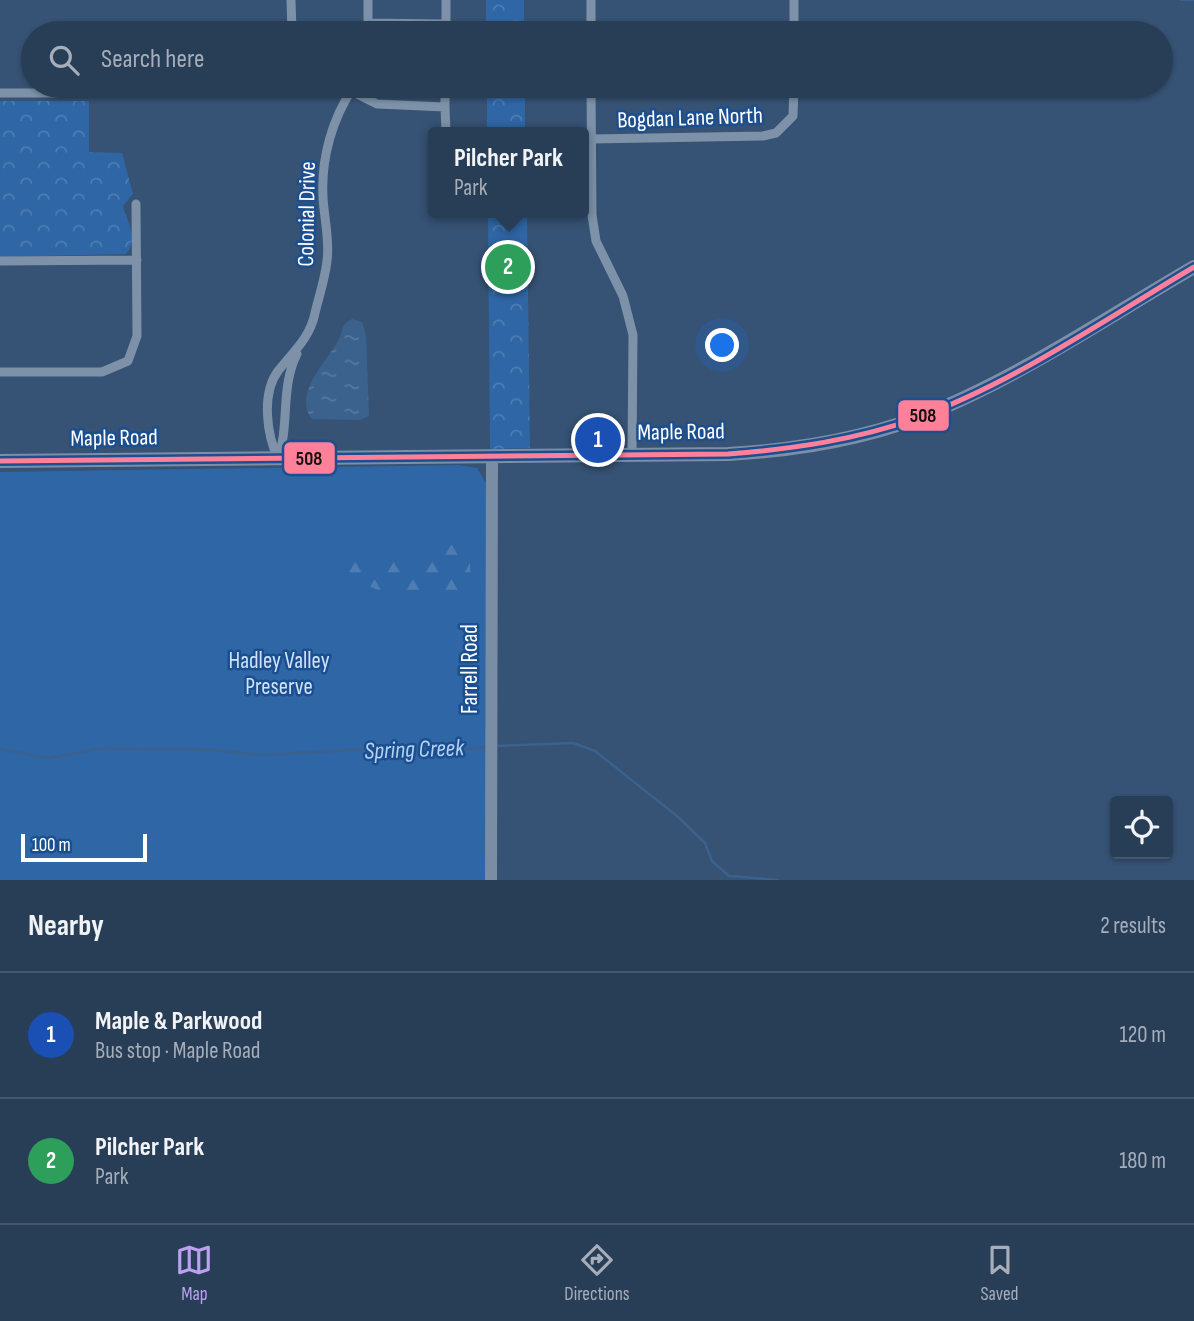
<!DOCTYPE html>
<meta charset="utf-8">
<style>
body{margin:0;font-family:"Sofia Sans Condensed",sans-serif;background:#30455d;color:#f1f3f6}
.controls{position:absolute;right:21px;bottom:21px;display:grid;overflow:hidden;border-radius:7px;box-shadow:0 2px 5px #0004}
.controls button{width:63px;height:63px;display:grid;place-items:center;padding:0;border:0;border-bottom:2px solid #44576d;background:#283e57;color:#f1f3f6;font:35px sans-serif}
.scale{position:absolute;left:21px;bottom:18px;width:126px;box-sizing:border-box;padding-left:7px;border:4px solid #fff;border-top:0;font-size:19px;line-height:24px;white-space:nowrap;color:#fff;-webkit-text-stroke:5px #1b4f8f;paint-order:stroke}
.you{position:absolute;left:723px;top:346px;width:24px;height:24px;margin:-18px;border:5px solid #fff;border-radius:50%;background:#1a73e8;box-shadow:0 0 0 10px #1a73e833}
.badge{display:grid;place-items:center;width:46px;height:46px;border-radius:50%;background:#bca0f2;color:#fff;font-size:23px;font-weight:700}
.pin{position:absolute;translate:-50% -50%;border:4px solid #fff;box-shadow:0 2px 7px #0006}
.popup{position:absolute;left:428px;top:127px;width:161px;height:91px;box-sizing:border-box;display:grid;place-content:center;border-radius:7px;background:#283e57;filter:drop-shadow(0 2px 5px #0005);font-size:23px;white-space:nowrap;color:#a5aeba}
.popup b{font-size:26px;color:#f1f3f6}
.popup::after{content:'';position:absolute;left:50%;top:100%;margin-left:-14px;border:14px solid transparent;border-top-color:#283e57}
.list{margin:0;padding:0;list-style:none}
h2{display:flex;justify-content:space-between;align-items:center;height:91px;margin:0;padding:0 28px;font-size:30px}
h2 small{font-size:23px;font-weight:400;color:#a5aeba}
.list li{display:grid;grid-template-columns:46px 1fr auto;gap:21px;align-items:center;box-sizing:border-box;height:126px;padding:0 28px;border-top:2px solid #44576d}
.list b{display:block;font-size:26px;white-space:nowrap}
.list p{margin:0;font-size:23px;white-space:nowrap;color:#a5aeba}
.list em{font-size:23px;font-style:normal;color:#a5aeba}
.icon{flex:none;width:38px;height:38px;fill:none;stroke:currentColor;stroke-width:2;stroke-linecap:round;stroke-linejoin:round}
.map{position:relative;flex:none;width:1194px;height:880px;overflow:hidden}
.search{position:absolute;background:#283e57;box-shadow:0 2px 5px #0004;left:21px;right:21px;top:21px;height:77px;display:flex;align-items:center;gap:18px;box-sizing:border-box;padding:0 24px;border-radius:38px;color:#a5aeba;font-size:26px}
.sheet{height:343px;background:#283e57}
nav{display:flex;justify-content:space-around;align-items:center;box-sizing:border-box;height:98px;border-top:2px solid #44576d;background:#283e57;font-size:19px;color:#a5aeba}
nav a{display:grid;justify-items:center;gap:4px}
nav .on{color:#bca0f2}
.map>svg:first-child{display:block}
.grass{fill:#2f66a5}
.forest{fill:url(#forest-firs)}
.park{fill:url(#park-crowns)}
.water{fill:url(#water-ripples)}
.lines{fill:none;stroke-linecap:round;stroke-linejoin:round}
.stream{stroke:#3b618d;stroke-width:2.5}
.street{stroke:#7d92a8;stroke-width:9}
.secondary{stroke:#798da4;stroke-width:12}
.primary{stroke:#7d8ea7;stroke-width:14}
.bus-1-casing{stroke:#1b4f8f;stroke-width:10}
.bus-1{stroke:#ff8098;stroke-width:5}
.labels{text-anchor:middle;stroke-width:5;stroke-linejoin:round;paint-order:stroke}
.street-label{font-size:23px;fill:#fff;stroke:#1b4f8f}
.park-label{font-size:23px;fill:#cfe3fa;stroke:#1b4f8f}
.water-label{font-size:24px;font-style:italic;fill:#b5d3f5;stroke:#1b4f8f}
.line-badge{stroke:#1b4f8f;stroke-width:2.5}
.pale-badge-label{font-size:19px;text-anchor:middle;font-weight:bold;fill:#111}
</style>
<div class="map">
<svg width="1194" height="880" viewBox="0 0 1194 880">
<defs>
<pattern id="forest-firs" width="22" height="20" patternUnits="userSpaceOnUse" patternTransform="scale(1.75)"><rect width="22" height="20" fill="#2f66a5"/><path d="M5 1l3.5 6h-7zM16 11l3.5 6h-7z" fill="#4e7db2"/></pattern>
<pattern id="park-crowns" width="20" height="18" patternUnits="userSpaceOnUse" patternTransform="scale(1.75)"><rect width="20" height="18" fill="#2f66a5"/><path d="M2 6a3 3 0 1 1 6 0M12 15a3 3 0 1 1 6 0" fill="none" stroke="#4e7db2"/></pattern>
<pattern id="water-ripples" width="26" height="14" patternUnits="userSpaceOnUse" patternTransform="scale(1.75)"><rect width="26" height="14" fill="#3b618d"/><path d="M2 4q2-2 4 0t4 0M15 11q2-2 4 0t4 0" fill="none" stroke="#58799e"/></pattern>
</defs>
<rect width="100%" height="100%" fill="#365274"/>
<path class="grass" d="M 459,465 L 477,468 L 486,483 L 487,880 L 0,880 L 0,472 Z"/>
<path class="forest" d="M 450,541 L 468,546 C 471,567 474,585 456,599 L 401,589 L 381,591 L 340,575 L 342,564 L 353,555 L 374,558 L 387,552 L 403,576 L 415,567 L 423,555 Z"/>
<path class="park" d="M 486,0 L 524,0 L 524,33 L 486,33 Z
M 487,86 L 525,86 L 525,132 L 487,132 Z
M 0,101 L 89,101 L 89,152 L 122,153 L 133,194 L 123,206 C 127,222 139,239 126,254 L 0,257 Z
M 488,213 L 527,213 L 530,448 L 490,449 Z"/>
<path class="water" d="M 352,319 L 362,322 L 366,335 L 369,416 L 360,420 L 312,419 C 293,394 326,362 338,341 C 343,332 341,324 352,319 Z"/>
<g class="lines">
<path class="stream" d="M 1181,0 L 1193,0
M 497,746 L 573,743 L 595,751 L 677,816 L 705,843 L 712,861 L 729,876 L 778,880
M 0,749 L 49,758 L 103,748 L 213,750 L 262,755 L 387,748 L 430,752 L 487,747"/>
<path class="street" d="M 291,0 L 292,32 L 369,32
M 368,0 L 368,26
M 591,0 L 591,33
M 794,0 L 794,33
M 368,23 L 446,24 L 446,33
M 446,24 L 446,1
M 591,86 L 592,215 L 596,241 L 623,296 L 633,335 L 632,455
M 351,91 L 377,104 L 445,107 L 445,86
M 0,93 L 132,93
M 445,107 L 446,132
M 592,139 L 763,136 L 776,133 L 793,116 L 794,86
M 0,261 L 137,260
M 0,372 L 102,372 L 128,361 L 137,336 L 136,204
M 278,458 C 267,436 261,394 278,371 C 293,352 310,338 315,313 C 319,296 325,279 327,261 C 330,240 324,218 323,197 C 321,158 332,119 354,86
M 278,458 C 290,425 280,387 297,354"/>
<path class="secondary" d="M 491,880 L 492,459"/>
<path class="primary" d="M 0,461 L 728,454 C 800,450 876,437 942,408 C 1030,370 1111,315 1194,267"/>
<g class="bus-1-casing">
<path id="bus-1" d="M 0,461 L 728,454 C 792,449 856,440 917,418 C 1015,382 1104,320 1194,267"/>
</g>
<use href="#bus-1" class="bus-1"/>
</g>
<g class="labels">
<g class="street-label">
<text transform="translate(690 117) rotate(-2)" y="8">Bogdan Lane North</text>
<text transform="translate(306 214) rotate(-89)" y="8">Colonial Drive</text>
<text transform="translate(681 431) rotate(-1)" y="8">Maple Road</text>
<text transform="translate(114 437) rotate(-1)" y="8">Maple Road</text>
<text transform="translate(469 669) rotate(-90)" y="8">Farrell Road</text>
</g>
<g class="park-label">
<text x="279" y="668">Hadley Valley<tspan x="279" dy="26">Preserve</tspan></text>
</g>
<g class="water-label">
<text transform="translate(414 749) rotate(-2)" y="8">Spring Creek</text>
</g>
</g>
<g class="line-badge">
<rect x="897" y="399" width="53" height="33" rx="7" fill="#ff8098"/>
<rect x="283" y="441" width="53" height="34" rx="7" fill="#ff8098"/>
</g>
<g class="pale-badge-label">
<text x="923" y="422">508</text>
<text x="309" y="465">508</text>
</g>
</svg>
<div class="controls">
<button><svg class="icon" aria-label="locate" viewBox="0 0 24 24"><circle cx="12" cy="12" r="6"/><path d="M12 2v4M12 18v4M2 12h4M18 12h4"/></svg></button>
</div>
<div class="scale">100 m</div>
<div class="you"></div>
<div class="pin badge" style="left:598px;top:440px;background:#1a4fb4">1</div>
<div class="pin badge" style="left:508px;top:267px;background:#2e9e5b">2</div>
<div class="popup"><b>Pilcher Park</b>Park</div>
<div class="search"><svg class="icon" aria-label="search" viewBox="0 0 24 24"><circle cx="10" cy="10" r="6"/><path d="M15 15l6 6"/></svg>Search here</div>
</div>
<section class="sheet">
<h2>Nearby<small>2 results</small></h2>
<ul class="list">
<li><span class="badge" style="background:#1a4fb4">1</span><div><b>Maple &amp; Parkwood</b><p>Bus stop · Maple Road</p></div><em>120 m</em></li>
<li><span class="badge" style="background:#2e9e5b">2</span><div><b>Pilcher Park</b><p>Park</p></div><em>180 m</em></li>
</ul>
</section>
<nav>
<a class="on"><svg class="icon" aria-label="map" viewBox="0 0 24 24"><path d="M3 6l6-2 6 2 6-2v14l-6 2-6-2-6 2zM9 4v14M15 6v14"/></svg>Map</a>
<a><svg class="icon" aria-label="directions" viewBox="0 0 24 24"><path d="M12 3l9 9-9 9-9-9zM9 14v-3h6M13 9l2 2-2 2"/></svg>Directions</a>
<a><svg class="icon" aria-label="saved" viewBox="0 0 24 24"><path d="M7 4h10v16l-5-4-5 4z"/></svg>Saved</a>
</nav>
